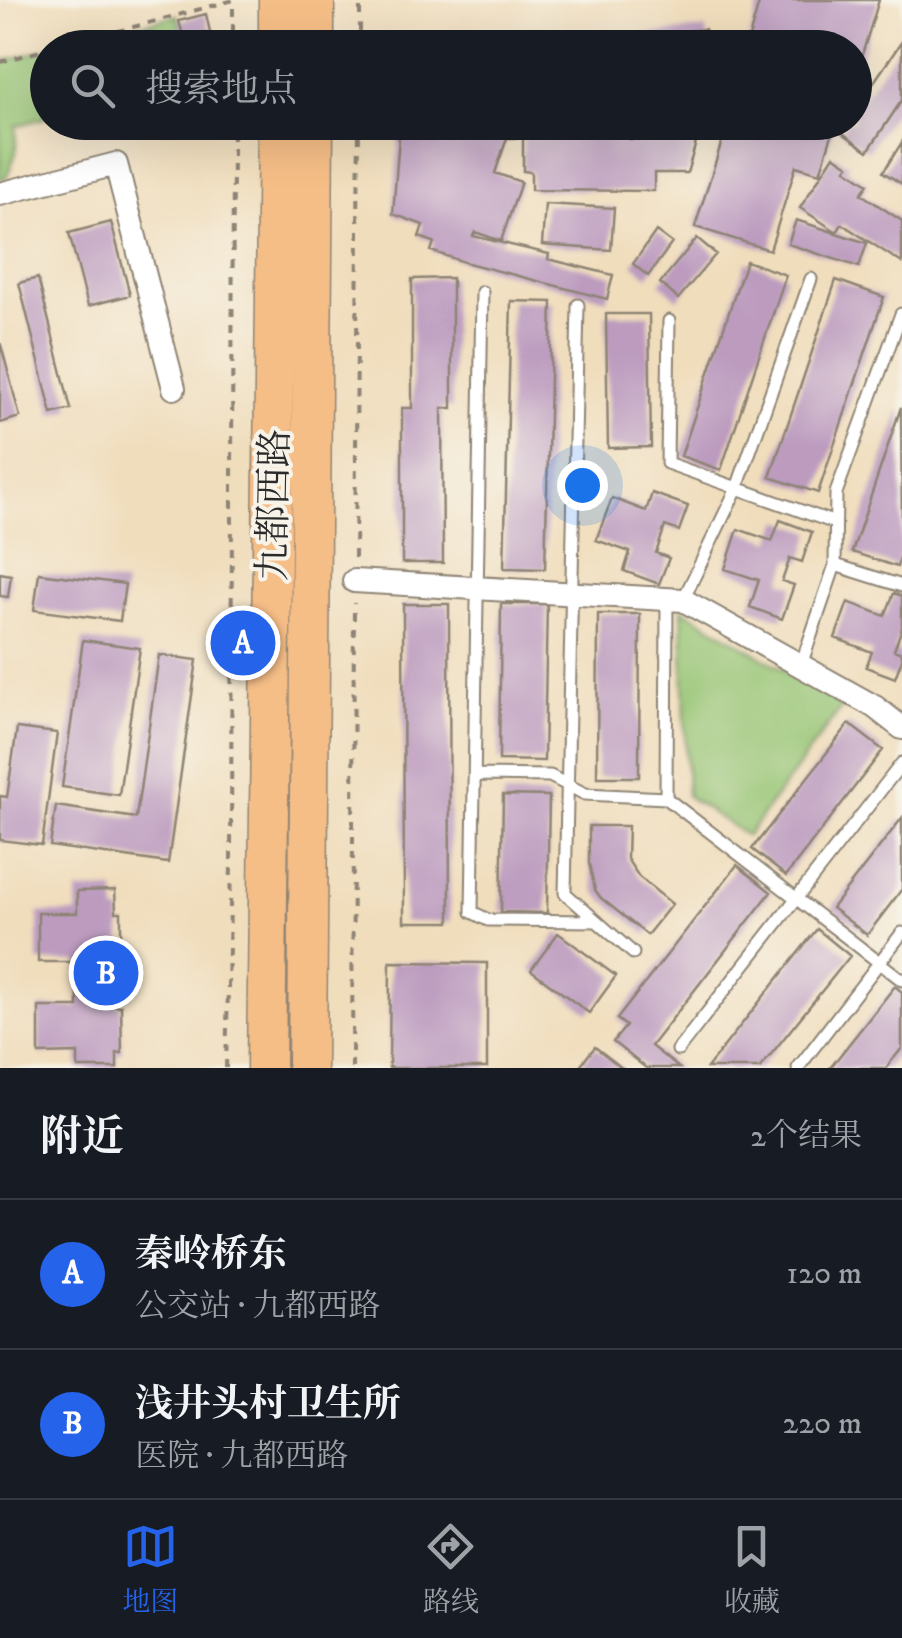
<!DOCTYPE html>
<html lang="zh">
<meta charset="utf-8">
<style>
body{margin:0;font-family:"IM FELL DW Pica","Noto Serif SC",serif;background:#242831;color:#f1f3f6}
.you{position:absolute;left:582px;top:485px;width:35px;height:35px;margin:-25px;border:8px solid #fff;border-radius:50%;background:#1a73e8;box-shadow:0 0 0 15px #1a73e833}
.badge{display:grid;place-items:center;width:65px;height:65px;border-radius:50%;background:#2563eb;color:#fff;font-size:32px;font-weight:700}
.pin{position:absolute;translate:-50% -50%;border:5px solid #fff;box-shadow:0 2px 10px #0006}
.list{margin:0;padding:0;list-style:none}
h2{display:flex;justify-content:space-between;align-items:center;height:130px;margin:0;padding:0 40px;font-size:42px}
h2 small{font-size:32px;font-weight:400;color:#9ea1a6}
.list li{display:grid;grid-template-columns:65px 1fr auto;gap:30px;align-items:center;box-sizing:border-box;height:150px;padding:0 40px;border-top:2px solid #363941}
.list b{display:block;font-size:38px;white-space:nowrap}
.list p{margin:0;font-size:32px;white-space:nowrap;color:#9ea1a6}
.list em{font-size:32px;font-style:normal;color:#9ea1a6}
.icon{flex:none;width:55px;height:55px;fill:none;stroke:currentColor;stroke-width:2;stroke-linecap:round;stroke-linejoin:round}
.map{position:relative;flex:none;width:902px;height:1068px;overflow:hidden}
.search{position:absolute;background:#171b24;box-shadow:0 10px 40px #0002;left:30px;right:30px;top:30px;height:110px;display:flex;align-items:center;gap:25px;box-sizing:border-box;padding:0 35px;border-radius:55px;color:#9ea1a6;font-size:38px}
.sheet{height:430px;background:#171b24}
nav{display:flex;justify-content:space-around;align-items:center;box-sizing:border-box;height:140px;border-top:2px solid #363941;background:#171b24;font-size:28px;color:#9ea1a6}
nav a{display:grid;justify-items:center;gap:5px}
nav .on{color:#2563eb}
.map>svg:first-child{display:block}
.green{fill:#96c473;stroke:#60784f;stroke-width:2.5}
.building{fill:#bc9bbf}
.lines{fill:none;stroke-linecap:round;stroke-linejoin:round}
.service-casing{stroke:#8e8474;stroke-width:15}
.minor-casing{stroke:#8e8474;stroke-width:26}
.primary-casing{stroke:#8e8474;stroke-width:41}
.path{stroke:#8e8474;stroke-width:4;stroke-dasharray:8 8;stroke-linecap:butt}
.service{stroke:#fff;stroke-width:11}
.minor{stroke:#fff;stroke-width:22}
.primary{stroke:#f6be87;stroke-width:38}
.labels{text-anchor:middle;stroke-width:8;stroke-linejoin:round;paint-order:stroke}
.street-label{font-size:38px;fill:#2b2b2b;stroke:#f7f3e8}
</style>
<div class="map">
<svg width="902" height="1068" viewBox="0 0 902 1068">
<rect width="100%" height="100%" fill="#f7f3e8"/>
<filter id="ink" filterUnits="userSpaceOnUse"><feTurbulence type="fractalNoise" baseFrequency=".01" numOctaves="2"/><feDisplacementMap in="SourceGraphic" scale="20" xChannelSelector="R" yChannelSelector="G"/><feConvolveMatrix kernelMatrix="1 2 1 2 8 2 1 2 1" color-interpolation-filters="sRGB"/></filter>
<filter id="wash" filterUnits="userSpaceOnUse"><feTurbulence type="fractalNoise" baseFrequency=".0048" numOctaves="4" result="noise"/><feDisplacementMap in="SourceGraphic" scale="40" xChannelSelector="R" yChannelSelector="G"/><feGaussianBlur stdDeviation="2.25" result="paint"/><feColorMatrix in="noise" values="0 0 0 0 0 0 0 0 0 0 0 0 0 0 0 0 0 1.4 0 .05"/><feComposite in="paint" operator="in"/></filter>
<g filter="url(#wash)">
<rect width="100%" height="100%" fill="#f0ddbc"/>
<path class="green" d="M 177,15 L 184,38 L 210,32 L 217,38 L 217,47 L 55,48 Z
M 47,49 L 47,117 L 16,126 L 16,153 L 6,178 L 0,179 L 0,62 Z
M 682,609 L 843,705 L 747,836 L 687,796 Z"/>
<g id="blocks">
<path class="building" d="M 760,0 L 879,0 L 855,77 L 854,48 L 746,48 Z
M 206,14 L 210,32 L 184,39 L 179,21 Z
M 705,29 L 711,48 L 583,48 L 583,42 L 587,40 Z
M 902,41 L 902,100 L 868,151 L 841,132 L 847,122 L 854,122 L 854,111 Z
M 405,122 L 424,122 L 455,133 L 459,122 L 630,122 L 630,139 L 676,138 L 681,122 L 702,122 L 687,173 L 654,173 L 654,191 L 531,190 L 531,172 L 523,171 L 523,138 L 507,138 L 495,173 L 521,182 L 501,241 L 475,232 L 473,236 L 549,254 L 548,259 L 613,275 L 607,299 L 464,262 L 431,251 L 434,242 L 419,237 L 423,225 L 393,214 L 399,137 Z
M 728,122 L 842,122 L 840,130 L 834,128 L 820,173 L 796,166 L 770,250 L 695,227 Z
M 902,142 L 902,184 L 883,172 Z
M 834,155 L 849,165 L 846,169 L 868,184 L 861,194 L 902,221 L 902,263 L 842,224 L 837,232 L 800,208 Z
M 545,204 L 614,208 L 611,250 L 542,245 Z
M 796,220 L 867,243 L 859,267 L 788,244 Z
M 111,222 L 130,295 L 88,306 L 69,233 Z
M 656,231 L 672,243 L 648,276 L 633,264 Z
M 697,238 L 716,254 L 678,299 L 660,283 Z
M 746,261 L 786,275 L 721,470 L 681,456 Z
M 38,278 L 71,409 L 52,414 L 19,283 Z
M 452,278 L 452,408 L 442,408 L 443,563 L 402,563 L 402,408 L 412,408 L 412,279 Z
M 836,280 L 884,297 L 818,493 L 770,477 Z
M 511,301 L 552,302 L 545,569 L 504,568 Z
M 606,314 L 649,314 L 651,447 L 608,448 Z
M 1,345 L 20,417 L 0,423 L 0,346 Z
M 901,407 L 902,551 L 897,567 L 852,552 Z
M 652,493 L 688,506 L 679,531 L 665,526 L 656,553 L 669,558 L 659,584 L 624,571 L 630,552 L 596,540 L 612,498 L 646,511 Z
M 780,520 L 812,532 L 802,562 L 790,558 L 782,581 L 794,585 L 782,619 L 750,607 L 759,580 L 725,569 L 738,529 L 772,541 Z
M 0,573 L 11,575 L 8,597 L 0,596 Z
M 39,573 L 125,584 L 120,621 L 34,610 Z
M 894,593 L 902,596 L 902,628 L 894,650 L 902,653 L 902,659 L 895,678 L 866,667 L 872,652 L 835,638 L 848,602 L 885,616 Z
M 403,604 L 449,604 L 450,922 L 404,922 Z
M 501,604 L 547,604 L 544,761 L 499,760 Z
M 598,614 L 640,614 L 639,777 L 597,777 Z
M 83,640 L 140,648 L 119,795 L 62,787 Z
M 159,655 L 197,660 L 168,863 L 50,846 L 56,806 L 136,818 Z
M 849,724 L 883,750 L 786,876 L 752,849 Z
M 17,728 L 57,733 L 42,845 L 0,840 L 0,796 L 7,797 Z
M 503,795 L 549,796 L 547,913 L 501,912 Z
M 902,818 L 902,889 L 867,935 L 832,908 Z
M 589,826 L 628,826 L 627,859 L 639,877 L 672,904 L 647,935 L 601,898 L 595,890 L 589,863 Z
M 737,865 L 771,892 L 651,1046 L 679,1068 L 646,1068 L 613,1042 L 626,1026 L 617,1019 Z
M 115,890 L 116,912 L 121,912 L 121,961 L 116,961 L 116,1006 L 121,1006 L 122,1053 L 117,1053 L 117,1068 L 78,1068 L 78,1053 L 39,1054 L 39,1007 L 78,1007 L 78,962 L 38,962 L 38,913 L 77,913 L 77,891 Z
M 817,929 L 850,956 L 760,1068 L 707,1068 Z
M 558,933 L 616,976 L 589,1013 L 531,970 Z
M 390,962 L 487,963 L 487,1068 L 389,1068 Z
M 895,986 L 902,992 L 902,1048 L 886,1068 L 830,1068 Z
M 595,1047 L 622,1068 L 578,1068 Z"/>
</g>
</g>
<g filter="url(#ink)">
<use href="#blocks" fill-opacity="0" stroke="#8e8474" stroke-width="2.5"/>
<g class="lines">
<g class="service-casing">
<path id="service" d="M 482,292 L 472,912 L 488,920 L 597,921
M 578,305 L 565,893 L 633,953
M 669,321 L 667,463 L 835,523
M 835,565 L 902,586
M 667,599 L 666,798 L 902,980
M 683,600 L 737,488 L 811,279
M 801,665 L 835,565 L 836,493 L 901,314
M 475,775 L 550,776 L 585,794 L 666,798
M 678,1050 L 902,763
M 798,1068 L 902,933"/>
</g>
<g class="minor-casing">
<path id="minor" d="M 0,194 L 116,164 L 174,388
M 354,581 L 683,600 L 875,707 L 902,728"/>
</g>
<g class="primary-casing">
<path id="primary" d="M 278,48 L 278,0
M 315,48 L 315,0
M 266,1068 L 277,122
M 307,1068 L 314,122"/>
</g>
<path class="path" d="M 55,48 L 234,0
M 233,48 L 233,0
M 360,48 L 360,0
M 0,62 L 48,49
M 355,558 L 359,122
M 226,1068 L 231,866 L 233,122
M 352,1068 L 354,603"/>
<use href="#service" class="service"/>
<use href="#minor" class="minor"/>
<use href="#primary" class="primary"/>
</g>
</g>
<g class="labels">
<g class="street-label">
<text transform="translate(273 505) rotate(-89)" y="13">九都西路</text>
</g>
</g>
</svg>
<div class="you"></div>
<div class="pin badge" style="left:243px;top:643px">A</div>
<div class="pin badge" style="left:106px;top:973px">B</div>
<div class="search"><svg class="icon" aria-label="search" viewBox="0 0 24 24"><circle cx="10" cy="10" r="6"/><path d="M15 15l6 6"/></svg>搜索地点</div>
</div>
<section class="sheet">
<h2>附近<small>2个结果</small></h2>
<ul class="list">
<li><span class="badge">A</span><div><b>秦岭桥东</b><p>公交站 · 九都西路</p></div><em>120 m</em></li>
<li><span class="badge">B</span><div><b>浅井头村卫生所</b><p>医院 · 九都西路</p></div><em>220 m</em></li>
</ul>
</section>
<nav>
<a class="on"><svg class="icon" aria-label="map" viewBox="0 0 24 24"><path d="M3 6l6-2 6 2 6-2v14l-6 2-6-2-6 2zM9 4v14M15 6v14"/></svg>地图</a>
<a><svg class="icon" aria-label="directions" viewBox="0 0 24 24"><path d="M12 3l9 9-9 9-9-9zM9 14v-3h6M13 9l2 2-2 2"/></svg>路线</a>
<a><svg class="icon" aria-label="saved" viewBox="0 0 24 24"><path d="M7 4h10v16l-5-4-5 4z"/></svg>收藏</a>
</nav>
